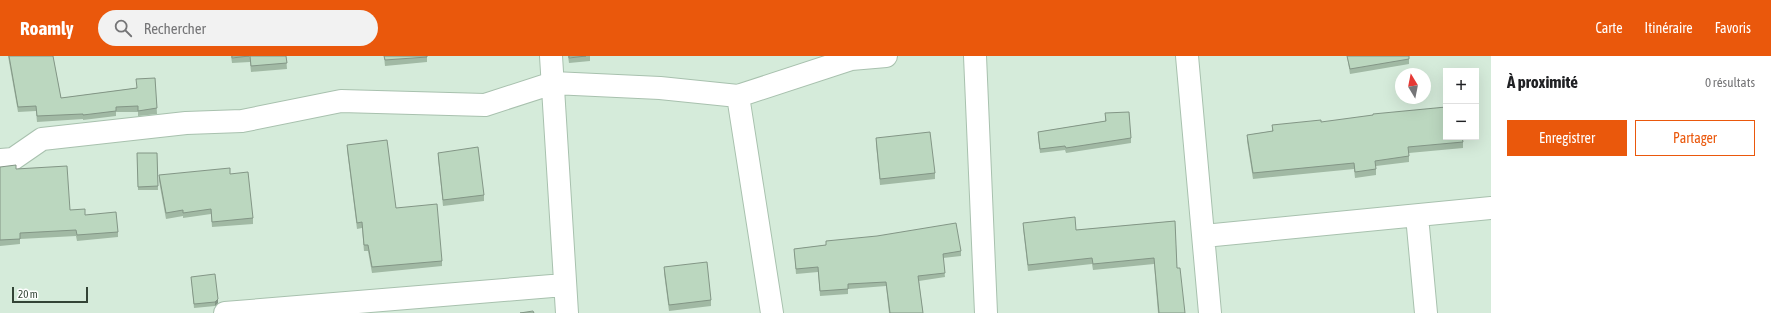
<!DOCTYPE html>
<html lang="fr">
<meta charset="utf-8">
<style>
body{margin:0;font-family:"Asap Condensed",sans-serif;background:#f2f2f2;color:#202124}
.controls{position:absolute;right:12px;top:12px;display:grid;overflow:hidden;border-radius:0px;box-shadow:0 4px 16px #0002}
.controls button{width:36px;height:36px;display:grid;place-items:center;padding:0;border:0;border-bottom:1px solid #e0e0e0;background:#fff;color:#202124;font:20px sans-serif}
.compass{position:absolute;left:1395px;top:12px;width:36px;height:36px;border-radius:50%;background:#fff;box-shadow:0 4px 16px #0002;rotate:350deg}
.scale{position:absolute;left:12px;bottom:10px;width:76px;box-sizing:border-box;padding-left:4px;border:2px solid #334436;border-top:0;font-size:11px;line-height:14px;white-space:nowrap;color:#334436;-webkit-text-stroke:3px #fff;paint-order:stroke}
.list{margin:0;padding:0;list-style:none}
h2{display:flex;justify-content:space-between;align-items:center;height:52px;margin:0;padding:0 16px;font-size:17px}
h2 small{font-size:13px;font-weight:400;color:#757577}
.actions{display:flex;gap:8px;padding:12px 16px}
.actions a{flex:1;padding:9px 0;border:1px solid #ea580c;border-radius:0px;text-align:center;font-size:14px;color:#ea580c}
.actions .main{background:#ea580c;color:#fff}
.icon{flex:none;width:22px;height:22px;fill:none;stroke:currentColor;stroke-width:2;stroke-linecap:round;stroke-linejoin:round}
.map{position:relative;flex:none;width:1491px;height:257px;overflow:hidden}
header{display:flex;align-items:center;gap:24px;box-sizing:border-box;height:56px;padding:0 20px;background:#ea580c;color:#fff}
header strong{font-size:19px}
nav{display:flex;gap:22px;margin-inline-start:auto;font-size:14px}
.search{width:280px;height:36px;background:#f2f2f2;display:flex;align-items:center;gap:10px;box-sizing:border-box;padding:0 14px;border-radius:22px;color:#757577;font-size:15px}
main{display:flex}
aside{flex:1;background:#fff}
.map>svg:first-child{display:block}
.residential{fill:#d5ebda;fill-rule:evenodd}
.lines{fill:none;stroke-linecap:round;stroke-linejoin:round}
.street-casing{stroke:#a8c1ae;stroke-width:24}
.street{stroke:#fff;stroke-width:22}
.wall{fill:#a1b9a4}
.shaded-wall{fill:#839686}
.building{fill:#bbd7bf;stroke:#839686}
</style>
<header>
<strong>Roamly</strong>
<div class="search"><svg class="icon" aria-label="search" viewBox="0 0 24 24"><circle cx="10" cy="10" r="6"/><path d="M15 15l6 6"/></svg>Rechercher</div>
<nav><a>Carte</a><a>Itinéraire</a><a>Favoris</a></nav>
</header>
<main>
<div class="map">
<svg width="1491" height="257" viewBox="0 0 1491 257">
<rect width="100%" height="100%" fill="#e3f2e7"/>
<path class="residential" d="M 0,0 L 1491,0 L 1491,257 L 0,257 ZM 1446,15 L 1476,15 L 1476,81 L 1446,81 ZM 1401,18 L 1425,18 L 1425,42 L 1401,42 Z"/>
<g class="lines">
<g class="street-casing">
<path id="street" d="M 551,0 L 567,257
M 975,0 L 986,257
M 1187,0 L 1210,257
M 738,40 L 772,257
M 0,104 L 13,103 L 42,83 L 186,67 L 242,65 L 341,45 L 485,49 L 553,27 L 660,32 L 738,40 L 851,3 L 886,0
M 1417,160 L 1426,257
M 1204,180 L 1491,152
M 225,257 L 564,229"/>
</g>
<use href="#street" class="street"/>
</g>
<path class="wall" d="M 8,0 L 53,0 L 61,42 L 136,32 L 155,22 L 157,58 L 138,60 L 138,56 L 116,56 L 116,60 L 83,64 L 83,63 L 37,66 L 36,55 L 18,56 Z
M 231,0 L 286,0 L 287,13 L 251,16 L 250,6 L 232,7 Z
M 384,0 L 427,0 L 427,6 L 385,10 Z
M 568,0 L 590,0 L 590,5 L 569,7 Z
M 1347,0 L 1409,0 L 1409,8 L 1350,18 Z
M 1105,57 L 1131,82 L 1131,87 L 1066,97 L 1065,94 L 1040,97 L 1038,81 L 1038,76 L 1105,65 Z
M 1321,66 L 1463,86 L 1463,92 L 1409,97 L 1409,106 L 1376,110 L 1376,119 L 1355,122 L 1354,113 L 1253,123 L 1247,85 L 1247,79 L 1272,75 L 1272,69 Z
M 876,82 L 935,117 L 935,123 L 880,129 L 876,88 Z
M 347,89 L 396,152 L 442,205 L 442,210 L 372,217 L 368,195 L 364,195 L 362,172 L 357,173 L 347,94 Z
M 137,97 L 157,97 L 158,134 L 138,134 Z
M 438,97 L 484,139 L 484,145 L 443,150 L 438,102 Z
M 0,111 L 16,113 L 70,154 L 85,159 L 118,176 L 118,181 L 77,185 L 76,180 L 20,183 L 20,188 L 0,190 Z
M 230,118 L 253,162 L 253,168 L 212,171 L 211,158 L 183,162 L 183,160 L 166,163 L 159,125 L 159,119 Z
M 1175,165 L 1177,212 L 1185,257 L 1158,257 L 1154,208 L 1093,214 L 1092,208 L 1028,215 L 1023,172 L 1023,167 L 1076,174 Z
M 826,185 L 961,195 L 961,200 L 943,202 L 945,221 L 919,225 L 923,257 L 889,257 L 886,230 L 848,233 L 848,238 L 820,240 L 818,216 L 796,218 L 794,193 L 826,189 Z
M 664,211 L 711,244 L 711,250 L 669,255 L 664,217 Z
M 191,221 L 218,247 L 215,250 L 194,252 Z"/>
<path class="shaded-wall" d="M 218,243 L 218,247 L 215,250 L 215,246 Z"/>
<path class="building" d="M 9,0 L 53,0 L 61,42 L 137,32 L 136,23 L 155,22 L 157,52 L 138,55 L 138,50 L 116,51 L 116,55 L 83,59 L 83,58 L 37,60 L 36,50 L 18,51 Z
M 232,0 L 249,0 L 232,2 Z
M 250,0 L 286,0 L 287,7 L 251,10 Z
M 384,0 L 427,0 L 427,1 L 385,4 Z
M 569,0 L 586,0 L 569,2 Z
M 1347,0 L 1409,0 L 1409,3 L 1350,13 Z
M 1446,51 L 1446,81 L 1462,81 L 1463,86 L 1408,91 L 1409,100 L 1375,105 L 1376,113 L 1355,116 L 1354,107 L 1253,117 L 1247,79 L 1273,75 L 1272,69 L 1321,64 L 1321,66 L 1373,59 L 1373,58 Z
M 1129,56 L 1131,82 L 1066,92 L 1065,90 L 1040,93 L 1038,76 L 1106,65 L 1105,57 Z
M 930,76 L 935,117 L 880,123 L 876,82 Z
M 387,84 L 396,152 L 437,148 L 442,205 L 372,211 L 368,189 L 364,189 L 362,166 L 357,167 L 347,89 Z
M 478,91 L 484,139 L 443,144 L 438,97 Z
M 137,97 L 157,97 L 158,130 L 138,131 Z
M 16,109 L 16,113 L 67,110 L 70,154 L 85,153 L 85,159 L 116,156 L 118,176 L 77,179 L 76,174 L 20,177 L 20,183 L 0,184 L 0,111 Z
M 230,112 L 230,118 L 248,116 L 253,162 L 212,166 L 211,153 L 183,157 L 183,154 L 166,157 L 159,119 Z
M 1075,161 L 1076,174 L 1175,165 L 1177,212 L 1180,212 L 1185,257 L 1159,257 L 1154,202 L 1093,208 L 1092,202 L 1028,209 L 1023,167 Z
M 956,167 L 961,195 L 943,198 L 945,217 L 918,220 L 923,257 L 890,257 L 886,226 L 848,228 L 848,233 L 820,235 L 818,211 L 796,213 L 794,193 L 826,189 L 826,185 L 877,180 Z
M 707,206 L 711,244 L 669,249 L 664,211 Z
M 215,218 L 218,243 L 215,246 L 194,248 L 191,221 Z
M 533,255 L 534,257 L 520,257 Z"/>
</svg>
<div class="controls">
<button>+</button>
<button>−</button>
</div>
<svg class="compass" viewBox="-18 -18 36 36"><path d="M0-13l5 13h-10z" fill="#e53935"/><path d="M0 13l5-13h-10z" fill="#757577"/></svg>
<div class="scale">20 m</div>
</div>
<aside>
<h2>À proximité<small>0 résultats</small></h2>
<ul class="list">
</ul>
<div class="actions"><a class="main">Enregistrer</a><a>Partager</a></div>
</aside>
</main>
